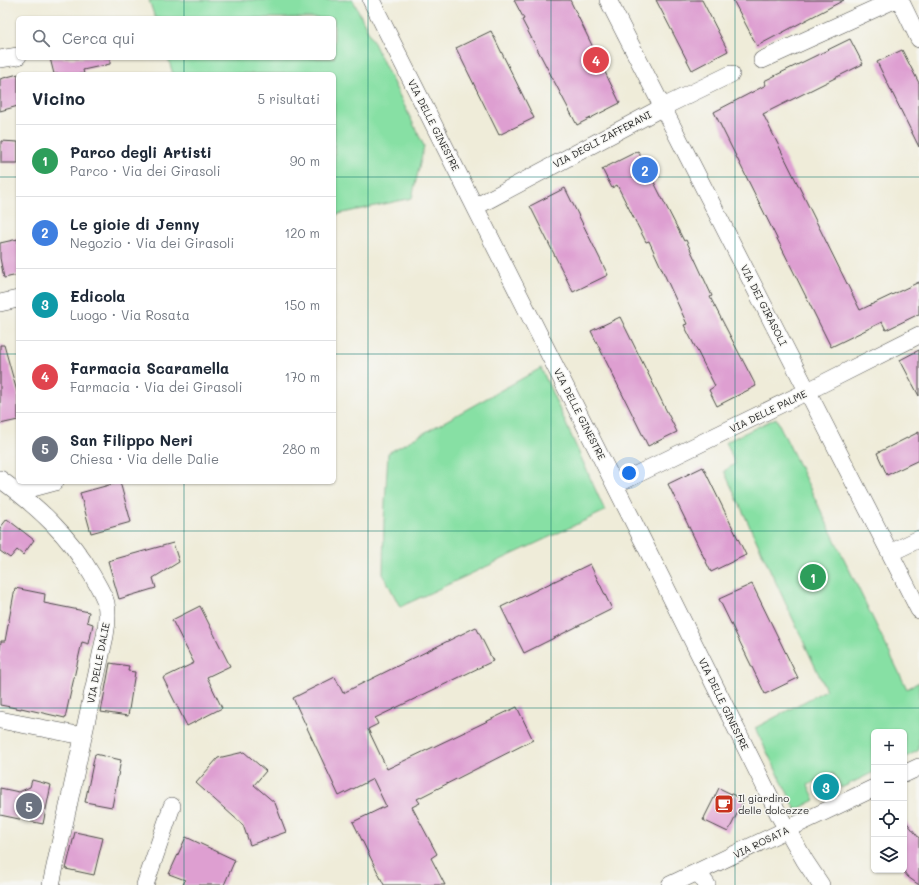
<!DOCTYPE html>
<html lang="it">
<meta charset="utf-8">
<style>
body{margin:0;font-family:Mali,sans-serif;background:#f2f2f3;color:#1f2937}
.controls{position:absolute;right:12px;bottom:12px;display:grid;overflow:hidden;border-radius:6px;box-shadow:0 1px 3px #0004}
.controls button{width:36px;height:36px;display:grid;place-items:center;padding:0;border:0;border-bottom:1px solid #e0e1e3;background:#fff;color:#1f2937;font:20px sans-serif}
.you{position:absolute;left:629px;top:473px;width:14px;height:14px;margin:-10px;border:3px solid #fff;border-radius:50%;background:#1a73e8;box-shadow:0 0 0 6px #1a73e833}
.badge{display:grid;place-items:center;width:26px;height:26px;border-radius:50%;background:#d93025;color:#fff;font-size:13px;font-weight:700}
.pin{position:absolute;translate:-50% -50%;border:2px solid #fff;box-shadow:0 1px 4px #0006}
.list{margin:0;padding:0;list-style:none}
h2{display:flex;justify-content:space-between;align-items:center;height:52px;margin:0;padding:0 16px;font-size:17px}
h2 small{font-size:13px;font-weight:400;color:#747a83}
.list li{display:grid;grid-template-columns:26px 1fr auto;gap:12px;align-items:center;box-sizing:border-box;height:72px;padding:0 16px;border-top:1px solid #e0e1e3}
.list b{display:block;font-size:15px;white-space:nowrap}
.list p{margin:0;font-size:13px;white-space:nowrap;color:#747a83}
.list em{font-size:13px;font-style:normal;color:#747a83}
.icon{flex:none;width:22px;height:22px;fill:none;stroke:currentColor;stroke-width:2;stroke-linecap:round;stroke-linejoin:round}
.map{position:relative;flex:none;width:919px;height:885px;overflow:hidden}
.search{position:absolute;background:#fff;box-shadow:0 1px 3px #0004;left:16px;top:16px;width:320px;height:44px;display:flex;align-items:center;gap:10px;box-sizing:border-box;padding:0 14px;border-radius:6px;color:#747a83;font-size:15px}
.panel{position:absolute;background:#fff;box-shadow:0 1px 3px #0004;left:16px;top:72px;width:320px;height:412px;border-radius:6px}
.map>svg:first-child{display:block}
.green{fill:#87e0a4;stroke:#598668}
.building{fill:#de9fd1}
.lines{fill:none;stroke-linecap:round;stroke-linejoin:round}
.street-casing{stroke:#484845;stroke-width:18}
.street{stroke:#fff;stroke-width:17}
.grid{fill:none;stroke:#0f766e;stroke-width:1;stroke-opacity:0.55}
.labels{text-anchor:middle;stroke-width:3;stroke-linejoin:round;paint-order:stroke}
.street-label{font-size:10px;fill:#2b2b2b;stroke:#f6f6f2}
.poi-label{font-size:10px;fill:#2b2b2b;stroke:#f6f6f2;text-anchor:start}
</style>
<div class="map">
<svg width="919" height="885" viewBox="0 0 919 885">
<rect width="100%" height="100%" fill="#f6f6f2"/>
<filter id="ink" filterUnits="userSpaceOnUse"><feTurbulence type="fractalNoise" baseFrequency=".025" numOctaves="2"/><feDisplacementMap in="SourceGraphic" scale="8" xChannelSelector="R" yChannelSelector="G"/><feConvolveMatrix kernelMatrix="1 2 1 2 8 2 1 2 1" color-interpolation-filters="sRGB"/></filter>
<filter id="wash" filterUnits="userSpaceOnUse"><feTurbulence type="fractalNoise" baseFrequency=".012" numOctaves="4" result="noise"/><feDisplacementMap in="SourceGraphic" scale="16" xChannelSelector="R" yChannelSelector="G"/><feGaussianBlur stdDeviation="0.9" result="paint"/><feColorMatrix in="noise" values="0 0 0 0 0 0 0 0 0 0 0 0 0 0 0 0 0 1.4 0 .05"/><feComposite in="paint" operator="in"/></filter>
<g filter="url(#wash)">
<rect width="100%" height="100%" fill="#efecd9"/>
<path class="green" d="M 149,0 L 353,0 L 424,146 L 412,198 L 334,215 L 334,74 L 173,74 L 168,58 L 334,58 L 334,18 L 155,18 Z
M 541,368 L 605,511 L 400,607 L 383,574 L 384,521 L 388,453 Z
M 776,418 L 907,689 L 919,682 L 919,750 L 904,758 L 904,732 L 874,732 L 874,772 L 841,788 L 833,773 L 808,785 L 815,800 L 796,810 L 755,728 L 826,690 L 724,471 L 735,464 L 726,442 Z"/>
<g id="blocks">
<path class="building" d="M 514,0 L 570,0 L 620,103 L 577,125 L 522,20 L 524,19 Z
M 656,0 L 702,0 L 728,51 L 692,70 Z
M 733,0 L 844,0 L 757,46 Z
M 491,31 L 534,118 L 499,135 L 456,48 Z
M 850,39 L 863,64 L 763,114 L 860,310 L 919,282 L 919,314 L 886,330 L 882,322 L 831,347 L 714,112 L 766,85 L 764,81 Z
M 902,50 L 919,83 L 919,147 L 877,62 Z
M 50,58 L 110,58 L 110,64 L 83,70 L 84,74 L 54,74 Z
M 18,74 L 18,106 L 0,111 L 0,79 Z
M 1,141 L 18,142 L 18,163 L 1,163 Z
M 638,151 L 684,241 L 686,240 L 712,296 L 710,297 L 756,386 L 717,406 L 709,390 L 715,386 L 684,325 L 687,324 L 649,241 L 646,242 L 617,185 L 612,188 L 602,169 Z
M 565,188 L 608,275 L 573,292 L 530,206 Z
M 18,239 L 18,275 L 4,278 L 0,258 L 0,243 Z
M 620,317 L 677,432 L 648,446 L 591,331 Z
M 0,345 L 4,345 L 18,395 L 18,420 L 0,424 Z
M 919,350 L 919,396 L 900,360 Z
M 919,432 L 919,460 L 887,475 L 877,453 Z
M 703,467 L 746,555 L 711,572 L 668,484 Z
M 120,482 L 131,522 L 91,533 L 80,493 Z
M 7,519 L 34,540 L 23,555 L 17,550 L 10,558 L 0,551 L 0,528 Z
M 173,543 L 179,562 L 153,578 L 156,588 L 119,599 L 108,561 Z
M 590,564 L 612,609 L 524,653 L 501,607 Z
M 752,584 L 798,678 L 765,694 L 719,599 Z
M 15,588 L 45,594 L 44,603 L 89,612 L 87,622 L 93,624 L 89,644 L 82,642 L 65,718 L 21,708 L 21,709 L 0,705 L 0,648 L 1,641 L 5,641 Z
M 200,606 L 230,666 L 207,677 L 222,708 L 187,726 L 163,678 L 194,663 L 172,620 Z
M 476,627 L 493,661 L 375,718 L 378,724 L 368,729 L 387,769 L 517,707 L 533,740 L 417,799 L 420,803 L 412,807 L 437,854 L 431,858 L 445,885 L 384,885 L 353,822 L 386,806 L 373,779 L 339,796 L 293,698 L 335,677 L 343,693 Z
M 110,663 L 129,666 L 128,671 L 135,672 L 128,716 L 101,712 Z
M 244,752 L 266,771 L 254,785 L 275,803 L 286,832 L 250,845 L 243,825 L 196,783 L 218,758 Z
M 95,754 L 121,760 L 112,807 L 85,802 Z
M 32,780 L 51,785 L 43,824 L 0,815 L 0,788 L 19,792 L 30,787 Z
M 719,788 L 744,800 L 728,832 L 703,820 Z
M 904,819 L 919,838 L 919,885 L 908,877 L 904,872 Z
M 75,832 L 103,838 L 94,875 L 66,869 Z
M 186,837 L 235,860 L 224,885 L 183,885 L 185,880 L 169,874 Z"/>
</g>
</g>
<g filter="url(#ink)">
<use href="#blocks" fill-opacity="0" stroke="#484845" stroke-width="1"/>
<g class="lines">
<g class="street-casing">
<path id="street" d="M 371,0 L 645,545 L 779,815 L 805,861 L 821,885
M 608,0 L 919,610
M 900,0 L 919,39
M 0,59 L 18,56
M 762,60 L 894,0
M 475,207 L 663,107 L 731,74
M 0,303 L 18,299
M 0,479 C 37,506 69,535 92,575 C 97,584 103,593 106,603 C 108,614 107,625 105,636 L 51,885
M 615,485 L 808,391 L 919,335
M 18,492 L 55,482
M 890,553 L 919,539
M 0,720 L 83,736
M 904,774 L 919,767
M 698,872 L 707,885
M 145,885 L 172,806
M 670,885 L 874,788"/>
</g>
<use href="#street" class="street"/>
</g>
</g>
<path class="grid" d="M 184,0 L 184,18M 368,0 L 368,885M 551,0 L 551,885M 735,0 L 735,885M 184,58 L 184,74M 0,177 L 18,177M 334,177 L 919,177M 0,354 L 18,354M 334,354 L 919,354M 184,482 L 184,885M 0,531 L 919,531M 0,708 L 919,708"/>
<defs>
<g id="cafe-square" transform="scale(1)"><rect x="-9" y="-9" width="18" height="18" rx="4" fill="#c8321e" stroke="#f6f6f2"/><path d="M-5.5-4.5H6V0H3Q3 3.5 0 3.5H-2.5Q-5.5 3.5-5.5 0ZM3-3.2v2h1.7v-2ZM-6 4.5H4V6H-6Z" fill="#fff"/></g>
</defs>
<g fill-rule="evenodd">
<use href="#cafe-square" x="724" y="804"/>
</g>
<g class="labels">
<g class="street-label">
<text transform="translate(434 125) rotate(63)" y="4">VIA DELLE GINESTRE</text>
<text transform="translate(602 139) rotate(-28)" y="4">VIA DEGLI ZAFFERANI</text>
<text transform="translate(764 305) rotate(63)" y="4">VIA DEI GIRASOLI</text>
<text transform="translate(768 411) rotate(-26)" y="4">VIA DELLE PALME</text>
<text transform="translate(580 414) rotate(63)" y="4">VIA DELLE GINESTRE</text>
<text transform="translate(98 663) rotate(-79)" y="4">VIA DELLE DALIE</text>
<text transform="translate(724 704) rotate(64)" y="4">VIA DELLE GINESTRE</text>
<text transform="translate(761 842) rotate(-26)" y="4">VIA ROSATA</text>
</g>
<g class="poi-label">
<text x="738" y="802">Il giardino<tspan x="738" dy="12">delle dolcezze</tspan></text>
</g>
</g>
</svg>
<div class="controls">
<button>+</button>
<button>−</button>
<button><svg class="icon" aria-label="locate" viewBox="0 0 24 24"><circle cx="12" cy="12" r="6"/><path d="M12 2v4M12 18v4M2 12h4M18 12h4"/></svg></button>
<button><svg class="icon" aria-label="layers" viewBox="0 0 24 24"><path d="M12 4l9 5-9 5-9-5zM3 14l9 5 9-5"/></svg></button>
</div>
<div class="you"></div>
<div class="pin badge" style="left:813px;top:577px;background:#2e9e5b">1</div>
<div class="pin badge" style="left:645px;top:170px;background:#3f7fe0">2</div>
<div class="pin badge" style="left:826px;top:787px;background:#0f9aa8">3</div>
<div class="pin badge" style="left:596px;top:60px;background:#e0444e">4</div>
<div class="pin badge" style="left:29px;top:806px;background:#6b7280">5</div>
<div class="search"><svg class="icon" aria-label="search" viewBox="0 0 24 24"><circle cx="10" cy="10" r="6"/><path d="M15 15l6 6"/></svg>Cerca qui</div>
<section class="panel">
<h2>Vicino<small>5 risultati</small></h2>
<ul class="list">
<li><span class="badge" style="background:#2e9e5b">1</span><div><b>Parco degli Artisti</b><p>Parco · Via dei Girasoli</p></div><em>90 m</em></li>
<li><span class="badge" style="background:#3f7fe0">2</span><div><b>Le gioie di Jenny</b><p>Negozio · Via dei Girasoli</p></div><em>120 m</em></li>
<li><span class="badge" style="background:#0f9aa8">3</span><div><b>Edicola</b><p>Luogo · Via Rosata</p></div><em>150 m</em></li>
<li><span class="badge" style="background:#e0444e">4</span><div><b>Farmacia Scaramella</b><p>Farmacia · Via dei Girasoli</p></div><em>170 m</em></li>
<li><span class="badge" style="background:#6b7280">5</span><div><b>San Filippo Neri</b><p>Chiesa · Via delle Dalie</p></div><em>280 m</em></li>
</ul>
</section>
</div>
